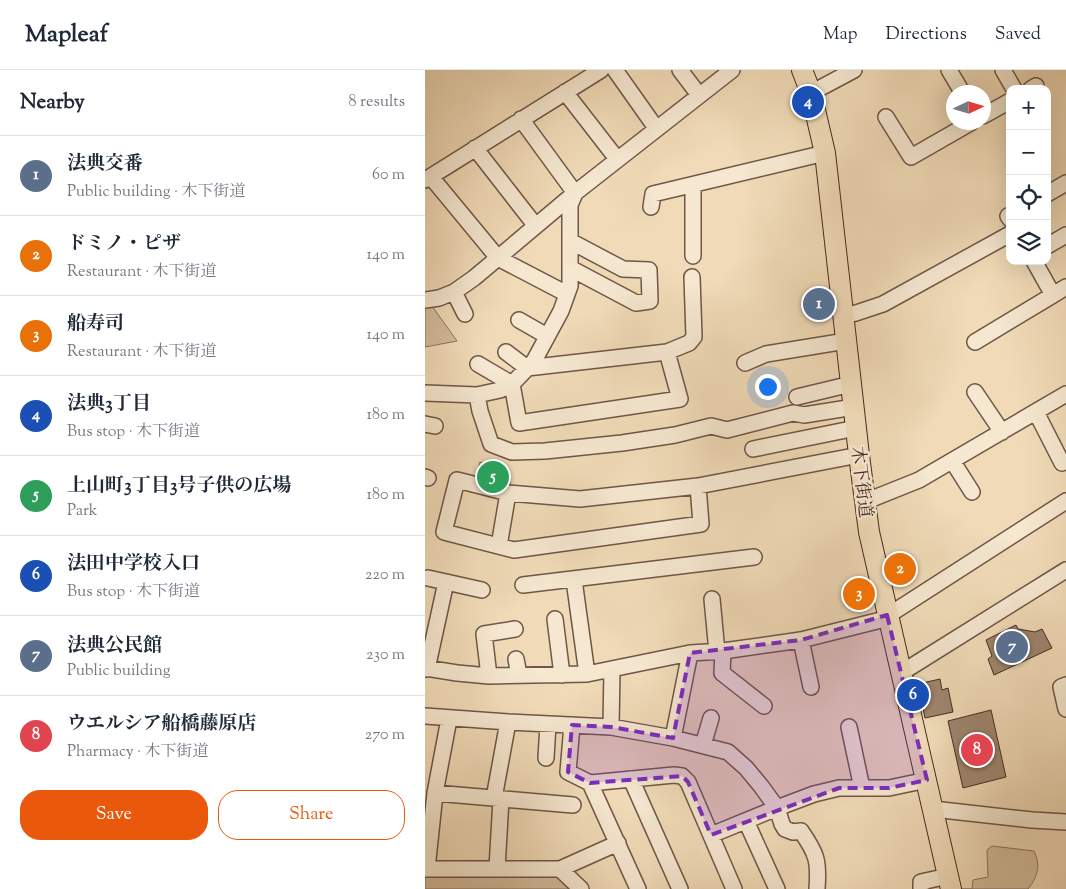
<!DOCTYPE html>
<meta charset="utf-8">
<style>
body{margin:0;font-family:"Sorts Mill Goudy","Noto Serif JP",serif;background:#f2f2f3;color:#1f2937}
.controls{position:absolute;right:15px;top:15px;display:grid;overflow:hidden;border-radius:10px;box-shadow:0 5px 20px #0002}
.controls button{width:45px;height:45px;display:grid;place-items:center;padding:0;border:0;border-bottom:1px solid #e0e1e3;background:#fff;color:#1f2937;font:25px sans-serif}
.compass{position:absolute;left:521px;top:15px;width:45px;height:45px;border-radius:50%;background:#fff;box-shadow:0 5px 20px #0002;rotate:86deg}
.you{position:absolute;left:342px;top:316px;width:18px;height:18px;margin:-12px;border:4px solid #fff;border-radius:50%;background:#1a73e8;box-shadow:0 0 0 8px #1a73e833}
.badge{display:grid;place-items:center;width:32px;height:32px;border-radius:50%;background:#ea580c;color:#fff;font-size:16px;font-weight:700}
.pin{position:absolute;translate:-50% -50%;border:2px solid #fff;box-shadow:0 1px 5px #0006}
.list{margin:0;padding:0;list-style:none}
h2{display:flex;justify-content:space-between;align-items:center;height:65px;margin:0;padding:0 20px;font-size:21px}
h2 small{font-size:16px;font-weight:400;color:#747a83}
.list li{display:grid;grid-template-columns:32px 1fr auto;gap:15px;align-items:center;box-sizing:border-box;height:80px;padding:0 20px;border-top:1px solid #e0e1e3}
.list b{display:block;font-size:19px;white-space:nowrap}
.list p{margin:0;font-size:16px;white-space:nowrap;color:#747a83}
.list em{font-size:16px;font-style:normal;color:#747a83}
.actions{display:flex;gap:10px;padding:15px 20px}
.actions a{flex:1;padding:11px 0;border:1px solid #ea580c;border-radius:20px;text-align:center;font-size:18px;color:#ea580c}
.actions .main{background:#ea580c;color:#fff}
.icon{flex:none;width:28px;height:28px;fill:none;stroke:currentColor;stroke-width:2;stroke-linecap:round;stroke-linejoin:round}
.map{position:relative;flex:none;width:641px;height:819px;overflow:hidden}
header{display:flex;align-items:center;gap:30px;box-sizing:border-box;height:70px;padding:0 25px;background:#fff;border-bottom:1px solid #e0e1e3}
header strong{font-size:24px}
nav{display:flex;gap:28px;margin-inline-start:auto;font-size:18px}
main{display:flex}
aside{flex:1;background:#fff}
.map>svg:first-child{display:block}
.green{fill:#d3bc9d;stroke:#8c735e}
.building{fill:#9e866f;stroke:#462a20}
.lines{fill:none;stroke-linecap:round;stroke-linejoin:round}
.minor-casing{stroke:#705646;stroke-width:18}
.major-casing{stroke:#462a20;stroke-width:22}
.minor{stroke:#f5e7d0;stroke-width:15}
.major{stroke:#f0dab7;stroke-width:20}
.marked{fill:#7b2cbf;fill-opacity:0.2;stroke:#7b2cbf;stroke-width:4;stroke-dasharray:10 6;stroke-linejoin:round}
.labels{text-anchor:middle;stroke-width:5;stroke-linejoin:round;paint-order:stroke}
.street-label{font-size:18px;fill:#462a20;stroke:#f5e7d0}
</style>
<header>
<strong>Mapleaf</strong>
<nav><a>Map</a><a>Directions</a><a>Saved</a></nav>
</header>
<main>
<aside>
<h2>Nearby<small>8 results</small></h2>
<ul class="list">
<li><span class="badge" style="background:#5c6f8a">1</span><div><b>法典交番</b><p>Public building · 木下街道</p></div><em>60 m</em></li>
<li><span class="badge" style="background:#e8710a">2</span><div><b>ドミノ・ピザ</b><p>Restaurant · 木下街道</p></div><em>140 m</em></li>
<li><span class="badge" style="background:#e8710a">3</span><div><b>船寿司</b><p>Restaurant · 木下街道</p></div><em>140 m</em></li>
<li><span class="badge" style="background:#1a4fb4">4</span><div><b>法典3丁目</b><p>Bus stop · 木下街道</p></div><em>180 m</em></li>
<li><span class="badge" style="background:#2e9e5b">5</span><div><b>上山町3丁目3号子供の広場</b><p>Park</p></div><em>180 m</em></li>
<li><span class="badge" style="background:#1a4fb4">6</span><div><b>法田中学校入口</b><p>Bus stop · 木下街道</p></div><em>220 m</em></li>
<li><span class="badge" style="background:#5c6f8a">7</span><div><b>法典公民館</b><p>Public building</p></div><em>230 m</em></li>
<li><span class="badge" style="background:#e0444e">8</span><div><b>ウエルシア船橋藤原店</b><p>Pharmacy · 木下街道</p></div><em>270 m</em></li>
</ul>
<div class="actions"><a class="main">Save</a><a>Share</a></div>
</aside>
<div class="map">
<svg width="641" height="819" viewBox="0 0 641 819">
<rect width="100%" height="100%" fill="#f0dab7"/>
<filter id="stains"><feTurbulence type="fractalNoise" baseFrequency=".004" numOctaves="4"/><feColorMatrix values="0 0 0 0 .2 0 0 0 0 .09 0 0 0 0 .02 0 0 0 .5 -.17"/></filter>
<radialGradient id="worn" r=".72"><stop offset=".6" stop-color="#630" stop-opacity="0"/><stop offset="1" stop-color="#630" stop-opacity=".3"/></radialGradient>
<path class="green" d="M 0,236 L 7,236 L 32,271 L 0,277 Z
M 55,392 L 84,403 L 86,421 L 50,412 Z
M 567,776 L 609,781 C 616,796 613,806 603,819 L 536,819 L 547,819 L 548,810 L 563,807 L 562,780 Z
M 120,803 L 137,807 L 149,819 L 0,819 L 0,804 Z"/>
<path class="building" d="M 591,555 L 593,559 L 610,562 L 617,559 L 627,578 L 569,605 L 563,589 L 567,586 L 561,570 Z
M 515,609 L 517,620 L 523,618 L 528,642 L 500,648 L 493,614 Z
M 566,640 L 581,707 L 538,718 L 523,651 Z"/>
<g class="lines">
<g class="minor-casing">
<path id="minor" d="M 190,0 L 231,58
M 255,0 L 274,25
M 524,0 L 537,22
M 578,0 L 589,19
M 606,19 L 611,16
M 140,22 L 192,89
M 386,23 L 429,0
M 558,46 L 585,31
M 461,47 L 486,87 L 547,52
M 50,78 L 110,155
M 6,107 L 73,188 L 142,224
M 0,110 L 176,0
M 268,115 L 268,186
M 622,124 L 641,113
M 226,137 L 228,124 L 400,83
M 585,145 L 583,146 L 585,149
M 622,176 L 641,165
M 609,191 L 628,225 L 641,217
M 145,198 L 211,233 L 225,231 L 224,200 L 198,199 L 145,171
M 29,222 L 40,244
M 0,230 L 14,228 L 29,222 L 49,208 L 150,123 L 96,49
M 418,246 L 431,243 L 458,234 L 585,164
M 94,250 L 122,266
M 550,272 L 628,225
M 242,282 L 264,273 L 269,267 L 267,207
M 320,293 L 341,284 L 421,271
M 53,294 L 87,314 L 94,353 L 255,329 L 242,282 L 102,298 L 81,282
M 550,322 L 577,362
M 0,323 L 52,325 L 75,320 L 87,314 L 109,291 L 136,241 L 145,216 L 145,135 L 150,123 L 307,0
M 52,325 L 55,341 L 66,374 L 87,382 L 120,381 L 197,373 L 250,365 L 286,356 L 302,360 L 368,343 L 379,345 L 429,337
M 372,327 L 426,314
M 611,342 L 637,393
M 0,354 L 10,356
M 328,379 L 431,358
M 528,392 L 547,422
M 0,407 L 3,408
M 273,416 L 276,454 L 89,480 L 19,462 L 32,410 L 83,423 L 155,429 L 273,416 L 434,385
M 439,432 L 494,410 L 641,324
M 74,476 L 83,423
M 3,508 L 57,520
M 149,510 L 162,604
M 98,515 L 329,487
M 287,529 L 292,582
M 130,549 L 137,605
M 376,570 L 386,617
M 298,581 L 297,603 L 339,636
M 91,589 L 94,605
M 0,598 L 32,603 L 64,606 L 162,604 L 265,583 L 298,581 L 376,570 L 456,550 L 641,431
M 2,599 L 21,512
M 476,603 L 641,500
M 64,606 L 59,564 L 90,559
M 641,615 L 636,617 L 641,639
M 0,646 L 83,652 L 186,657 L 248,668 L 303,682 L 321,698 L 336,716 L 352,738 L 357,754 L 360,759 L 368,762 L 376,761 C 392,784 394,791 392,819
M 147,655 L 143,702 L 165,713 L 249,705 L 257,706 L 263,712 L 309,819
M 186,657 L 187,599
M 424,657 L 437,718
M 248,668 L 265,583
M 278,675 L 286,648
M 121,688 L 123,654
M 206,709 L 255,819
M 165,713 L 213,819
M 10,723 L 148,735
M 69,728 L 83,652
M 508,739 L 607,750 L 641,752
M 321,751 L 352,819
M 286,765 L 352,738 L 389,724 L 414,718 L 464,718 L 502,710
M 72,798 L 76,729
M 0,799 L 135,799 L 193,773
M 2,799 L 10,723 L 24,649
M 135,799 L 156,819
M 496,819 L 496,812 L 523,806"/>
</g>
<g class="major-casing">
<path id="major" d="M 377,0 L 386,23 L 400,83 L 434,385 L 444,462 L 526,819"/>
</g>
<use href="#minor" class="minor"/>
<use href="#major" class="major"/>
</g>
<path class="marked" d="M 462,545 L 502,710 L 464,718 L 414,718 L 286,765 L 263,712 L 257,706 L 165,713 L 143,702 L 147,655 L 186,657 L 248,668 L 265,583 L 376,570 Z"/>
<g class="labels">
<g class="street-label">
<text transform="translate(437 412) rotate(83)" y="6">木下街道</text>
</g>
</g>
<rect width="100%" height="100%" filter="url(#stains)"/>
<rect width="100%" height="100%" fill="url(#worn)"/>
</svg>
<div class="controls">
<button>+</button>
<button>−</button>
<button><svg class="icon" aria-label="locate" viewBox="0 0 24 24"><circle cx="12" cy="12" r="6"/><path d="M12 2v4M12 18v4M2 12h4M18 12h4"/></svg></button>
<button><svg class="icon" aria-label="layers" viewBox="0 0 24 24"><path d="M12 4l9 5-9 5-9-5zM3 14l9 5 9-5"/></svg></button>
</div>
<svg class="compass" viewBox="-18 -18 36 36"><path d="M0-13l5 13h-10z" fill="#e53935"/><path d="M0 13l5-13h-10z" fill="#747a83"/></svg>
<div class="you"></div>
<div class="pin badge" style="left:394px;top:234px;background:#5c6f8a">1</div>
<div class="pin badge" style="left:475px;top:499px;background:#e8710a">2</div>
<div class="pin badge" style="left:434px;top:524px;background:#e8710a">3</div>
<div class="pin badge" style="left:383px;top:32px;background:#1a4fb4">4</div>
<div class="pin badge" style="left:68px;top:407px;background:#2e9e5b">5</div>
<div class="pin badge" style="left:488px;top:625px;background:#1a4fb4">6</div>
<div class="pin badge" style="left:587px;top:577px;background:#5c6f8a">7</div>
<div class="pin badge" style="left:552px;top:680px;background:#e0444e">8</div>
</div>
</main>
